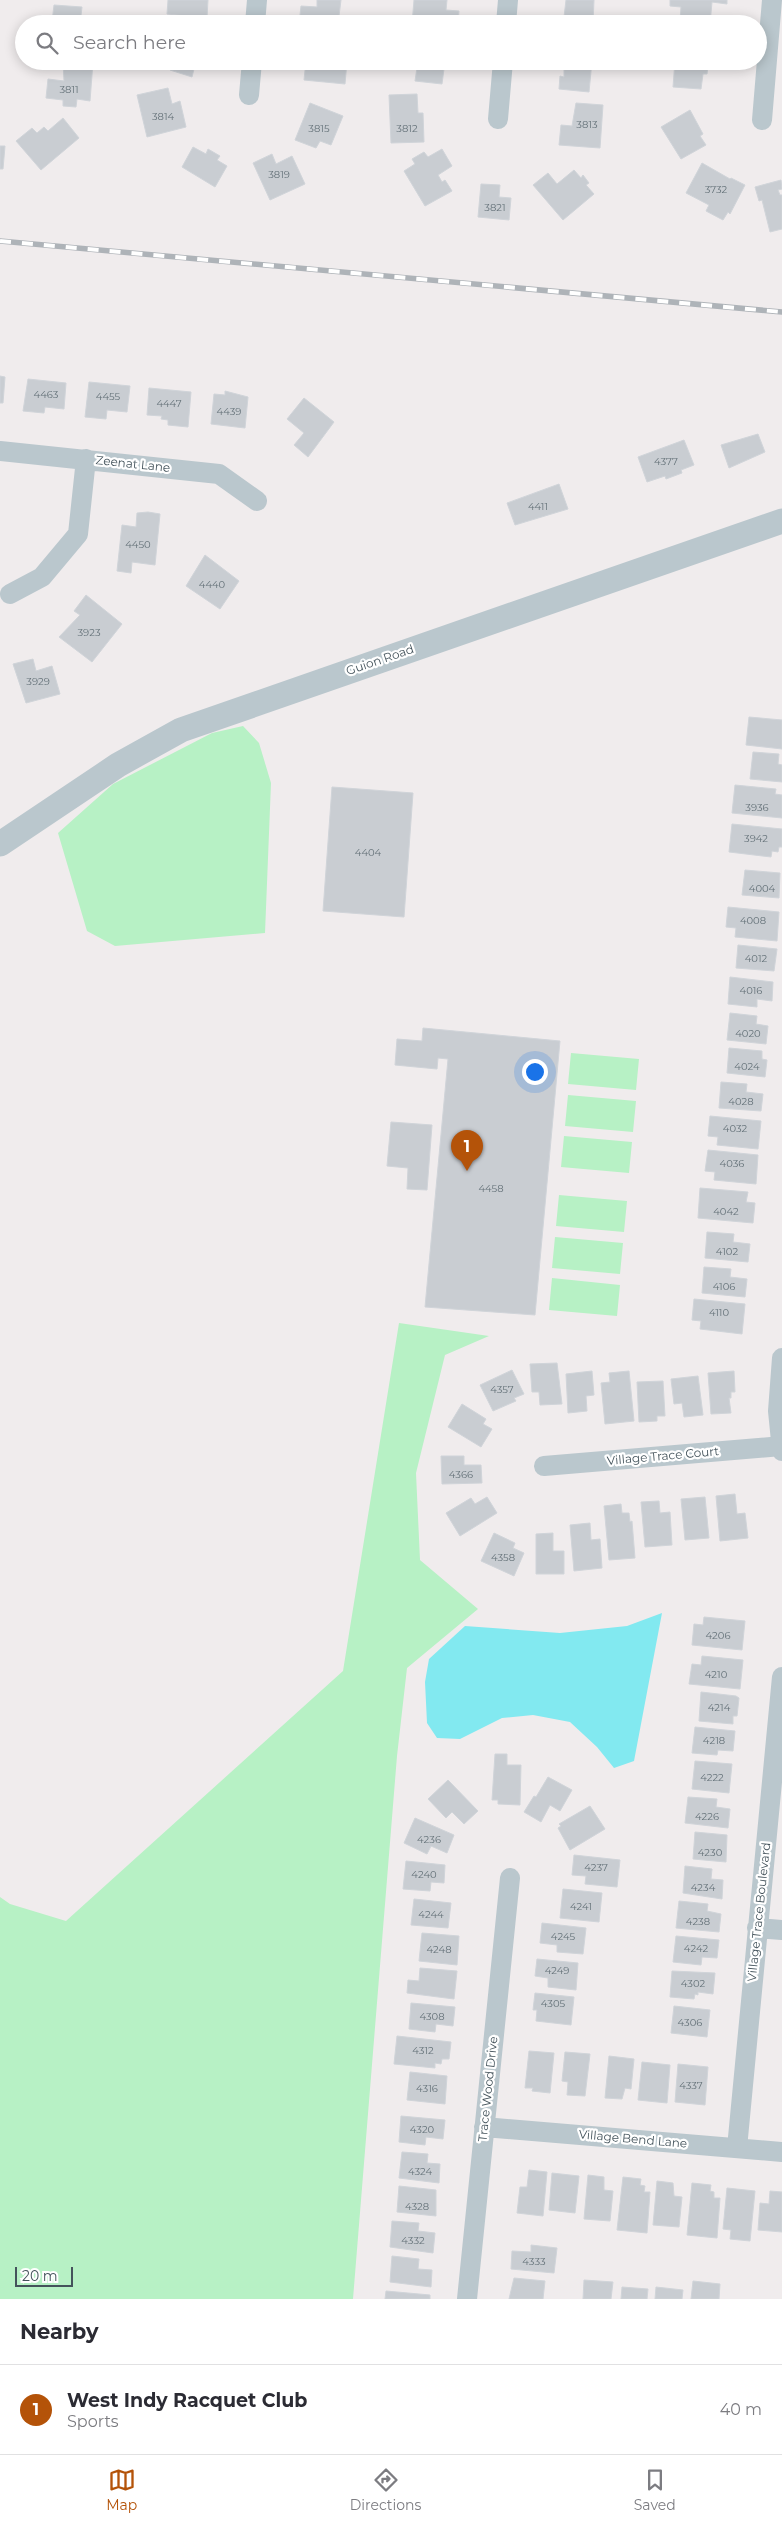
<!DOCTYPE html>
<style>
body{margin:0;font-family:Montserrat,sans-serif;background:#f7f7f7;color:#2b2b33}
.scale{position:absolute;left:15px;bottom:12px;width:58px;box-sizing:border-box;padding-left:5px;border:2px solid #44535b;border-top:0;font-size:14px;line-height:18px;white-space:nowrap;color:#44535b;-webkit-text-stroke:4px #fff;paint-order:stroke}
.you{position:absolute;left:534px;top:1071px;width:18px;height:18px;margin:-12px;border:4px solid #fff;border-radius:50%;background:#1a73e8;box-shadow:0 0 0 8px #1a73e833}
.badge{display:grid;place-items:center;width:32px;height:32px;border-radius:50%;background:#b45309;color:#fff;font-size:16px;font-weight:700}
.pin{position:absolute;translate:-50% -41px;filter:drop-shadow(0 1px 2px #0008)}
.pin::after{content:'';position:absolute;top:26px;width:18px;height:15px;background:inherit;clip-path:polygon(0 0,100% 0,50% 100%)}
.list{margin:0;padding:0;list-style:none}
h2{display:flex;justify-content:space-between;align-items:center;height:65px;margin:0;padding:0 20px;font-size:21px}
h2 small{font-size:16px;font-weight:400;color:#7c7c81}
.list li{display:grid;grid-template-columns:32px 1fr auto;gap:15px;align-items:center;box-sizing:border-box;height:90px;padding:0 20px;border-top:1px solid #e1e1e2}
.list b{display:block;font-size:19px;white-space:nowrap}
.list p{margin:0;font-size:16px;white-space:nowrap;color:#7c7c81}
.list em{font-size:16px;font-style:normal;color:#7c7c81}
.icon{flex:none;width:28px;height:28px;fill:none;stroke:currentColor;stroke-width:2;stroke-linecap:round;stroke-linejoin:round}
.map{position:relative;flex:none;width:782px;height:2299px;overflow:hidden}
.search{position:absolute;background:#fff;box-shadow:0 2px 12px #0003;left:15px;right:15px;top:15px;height:55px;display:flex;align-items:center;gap:12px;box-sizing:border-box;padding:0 18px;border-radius:28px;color:#7c7c81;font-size:19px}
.sheet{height:155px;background:#fff}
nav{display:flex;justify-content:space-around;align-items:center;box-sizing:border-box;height:70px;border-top:1px solid #e1e1e2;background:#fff;font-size:14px;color:#7c7c81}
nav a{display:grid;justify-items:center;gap:2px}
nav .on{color:#b45309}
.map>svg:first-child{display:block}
.green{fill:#b7f1c5}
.water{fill:#82e9f0}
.building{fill:#c9cdd2;stroke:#d0d4d9}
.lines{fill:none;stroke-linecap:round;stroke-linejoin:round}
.minor{stroke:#bac7cd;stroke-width:20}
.tertiary{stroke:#bac7cd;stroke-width:25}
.rail-casing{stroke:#aeb3b8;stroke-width:5.5}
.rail{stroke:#fff;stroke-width:4;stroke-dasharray:11;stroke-linecap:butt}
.labels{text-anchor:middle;stroke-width:4.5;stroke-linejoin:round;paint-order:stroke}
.number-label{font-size:10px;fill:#657279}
.street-label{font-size:12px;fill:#44535b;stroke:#fff}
</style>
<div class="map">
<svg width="782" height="2299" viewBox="0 0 782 2299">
<rect width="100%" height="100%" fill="#f0eced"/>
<path class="green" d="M 243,726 L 259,743 L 271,783 L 265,933 L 115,946 L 87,931 L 58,833 L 113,784 L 212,733 Z
M 571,1053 L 639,1059 L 636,1090 L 568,1084 Z
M 568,1095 L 636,1101 L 633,1132 L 565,1126 Z
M 564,1136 L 632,1142 L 629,1173 L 561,1167 Z
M 559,1195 L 627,1201 L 624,1232 L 556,1226 Z
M 555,1237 L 623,1243 L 620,1274 L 552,1268 Z
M 552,1278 L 620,1285 L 617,1316 L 549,1310 Z
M 399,1323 L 489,1336 L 445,1355 L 416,1473 L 420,1560 L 478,1609 L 407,1668 L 397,1756 L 353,2299 L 0,2299 L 0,1897 L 10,1904 L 66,1921 L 343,1671 Z"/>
<path class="water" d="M 662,1613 L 634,1761 L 614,1768 L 597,1747 L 570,1722 L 533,1715 L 502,1718 L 460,1739 L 437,1738 L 427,1723 L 425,1682 L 429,1659 L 465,1626 L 560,1633 L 627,1626 Z"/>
<path class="building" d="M 168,0 L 208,0 L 207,18 L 167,14 Z
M 317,0 L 341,0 L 338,24 L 299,24 L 301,6 L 317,7 Z
M 414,0 L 447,0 L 446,10 L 459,11 L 458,24 L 412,24 Z
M 566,0 L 594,0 L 593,24 L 551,24 L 551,16 L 564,17 Z
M 670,0 L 727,0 L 727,4 L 712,2 L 710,24 L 680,21 L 681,7 L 670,6 Z
M 54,5 L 82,7 L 80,24 L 49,24 L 49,21 L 52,22 Z
M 63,61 L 93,62 L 90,101 L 77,99 L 76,107 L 63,106 L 63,100 L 46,98 L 48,79 L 64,81 Z
M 172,61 L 196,61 L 192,77 L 170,70 Z
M 306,61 L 347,61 L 345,84 L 304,80 Z
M 418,61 L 460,61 L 460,63 L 445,61 L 442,84 L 415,81 Z
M 547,61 L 592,61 L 589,92 L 559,89 L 560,76 L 564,77 L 564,69 L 546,67 Z
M 675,61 L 724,61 L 724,68 L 708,66 L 707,74 L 703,74 L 701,89 L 673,87 Z
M 168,88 L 172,104 L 180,101 L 186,127 L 147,137 L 137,95 Z
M 417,94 L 418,113 L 423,113 L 424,142 L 391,143 L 389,95 Z
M 310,103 L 343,116 L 331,145 L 320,141 L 316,148 L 295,140 Z
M 576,103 L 603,105 L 600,148 L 559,145 L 561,125 L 572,126 Z
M 690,110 L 703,134 L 700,136 L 706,145 L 681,159 L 661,127 Z
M 63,118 L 79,138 L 41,170 L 16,141 L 32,128 L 37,133 L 44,127 L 48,131 Z
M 0,146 L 5,146 L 3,169 L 0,169 Z
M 193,147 L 206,154 L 208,149 L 220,156 L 217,160 L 227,166 L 215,187 L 182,167 Z
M 442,149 L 452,166 L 438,175 L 442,182 L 445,180 L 452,191 L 425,206 L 404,171 L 415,164 L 412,159 L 424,152 L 428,157 Z
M 272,154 L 276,164 L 292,156 L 305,184 L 270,200 L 253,163 Z
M 702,163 L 730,179 L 731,178 L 745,185 L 730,214 L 728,212 L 723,220 L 706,211 L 709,205 L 686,193 Z
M 574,170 L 581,178 L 583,175 L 589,183 L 586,185 L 594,194 L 563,220 L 533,185 L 548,173 L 557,184 Z
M 781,180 L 782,189 L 778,190 L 780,195 L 782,195 L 782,229 L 770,232 L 762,200 L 759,201 L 755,187 Z
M 481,184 L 500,185 L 499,197 L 511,198 L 509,220 L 478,217 Z
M 0,376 L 5,377 L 3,403 L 0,403 Z
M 28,379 L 66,383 L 64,409 L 45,407 L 44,413 L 23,411 Z
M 89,382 L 130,386 L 127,412 L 107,410 L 106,419 L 85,417 Z
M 149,388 L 191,392 L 188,427 L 168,425 L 168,420 L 161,419 L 162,416 L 147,415 Z
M 225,391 L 248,397 L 245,428 L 211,424 L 214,394 L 225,395 Z
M 304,398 L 334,422 L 308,457 L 294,445 L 304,433 L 287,419 Z
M 758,434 L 765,452 L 729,468 L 721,445 Z
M 684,440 L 694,465 L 681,470 L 682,473 L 666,479 L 665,476 L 647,482 L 638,457 Z
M 559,484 L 568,509 L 515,525 L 507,503 Z
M 148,512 L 160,514 L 155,565 L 132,562 L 131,573 L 117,571 L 122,525 L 136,527 L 137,513 Z
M 205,555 L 239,581 L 220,609 L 186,586 Z
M 86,595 L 122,624 L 92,662 L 59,637 L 80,615 L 74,611 Z
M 33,659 L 36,671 L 52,666 L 60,694 L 26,703 L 13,664 Z
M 749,717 L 782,720 L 782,749 L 746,745 Z
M 753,752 L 779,754 L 778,764 L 782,765 L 782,782 L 750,779 Z
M 735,785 L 776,789 L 775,794 L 782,795 L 782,818 L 732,813 Z
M 332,787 L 413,793 L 404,917 L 323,911 Z
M 732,824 L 782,829 L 782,847 L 779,847 L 778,852 L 772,851 L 771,857 L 729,852 Z
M 745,870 L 780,873 L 779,898 L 742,895 Z
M 728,907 L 779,912 L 777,941 L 735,937 L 736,928 L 726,927 Z
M 738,945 L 777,949 L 774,971 L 736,968 Z
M 730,977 L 773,982 L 772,1001 L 757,999 L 757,1007 L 728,1004 Z
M 730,1013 L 757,1016 L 756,1024 L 768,1026 L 766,1044 L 727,1040 Z
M 423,1028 L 560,1041 L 535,1315 L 425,1307 L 448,1059 L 438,1058 L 437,1069 L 395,1065 L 397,1039 L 422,1041 Z
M 729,1048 L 762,1051 L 762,1059 L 767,1060 L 765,1077 L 727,1073 Z
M 721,1082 L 747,1084 L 746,1092 L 763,1094 L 761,1111 L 719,1108 Z
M 710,1116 L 761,1121 L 758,1149 L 717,1145 L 718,1137 L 708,1136 Z
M 391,1122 L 432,1125 L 427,1190 L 407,1189 L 408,1168 L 387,1166 Z
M 708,1150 L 758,1155 L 756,1184 L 714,1180 L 715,1172 L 705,1171 Z
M 700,1188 L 748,1192 L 746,1202 L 755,1203 L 753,1223 L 698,1218 Z
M 707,1232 L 734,1234 L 733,1242 L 750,1244 L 748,1262 L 705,1258 Z
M 704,1267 L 731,1269 L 730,1277 L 747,1279 L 745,1297 L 702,1293 Z
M 694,1299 L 745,1304 L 742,1334 L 700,1329 L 701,1321 L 692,1320 Z
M 557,1363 L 562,1404 L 540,1405 L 539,1392 L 532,1392 L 530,1364 Z
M 512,1370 L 524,1394 L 514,1398 L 516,1401 L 493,1411 L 480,1385 Z
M 592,1371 L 594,1395 L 586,1396 L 587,1411 L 568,1413 L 566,1374 Z
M 629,1371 L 634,1421 L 605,1424 L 601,1383 L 610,1382 L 609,1373 Z
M 734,1371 L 735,1392 L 731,1392 L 731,1398 L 729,1398 L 731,1413 L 711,1414 L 708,1373 Z
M 698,1376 L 703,1415 L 684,1417 L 682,1403 L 674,1404 L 671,1379 Z
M 663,1381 L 665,1416 L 657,1416 L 657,1421 L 639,1422 L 637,1382 Z
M 462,1404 L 486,1419 L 483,1424 L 492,1429 L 481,1447 L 448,1427 Z
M 441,1456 L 464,1456 L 464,1465 L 481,1465 L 482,1483 L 442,1484 Z
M 735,1494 L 737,1514 L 745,1513 L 748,1538 L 720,1541 L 716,1496 Z
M 487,1497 L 497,1513 L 460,1536 L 446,1513 L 471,1498 L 475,1504 Z
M 705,1497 L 709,1538 L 685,1540 L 681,1499 Z
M 659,1501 L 660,1513 L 670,1512 L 672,1545 L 645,1547 L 641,1502 Z
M 621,1504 L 622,1513 L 629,1513 L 630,1522 L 632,1521 L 635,1558 L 609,1560 L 604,1506 Z
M 590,1523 L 591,1540 L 600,1539 L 602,1568 L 574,1571 L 570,1525 Z
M 494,1533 L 515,1543 L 513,1548 L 524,1553 L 514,1576 L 481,1561 Z
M 553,1533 L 553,1551 L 564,1551 L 564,1574 L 536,1574 L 536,1534 Z
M 704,1617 L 745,1621 L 742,1650 L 692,1645 L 694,1624 L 703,1625 Z
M 702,1656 L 743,1660 L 740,1689 L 689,1684 L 692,1664 L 701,1665 Z
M 701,1692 L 736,1696 L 739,1698 L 737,1716 L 733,1716 L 733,1724 L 699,1721 Z
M 695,1727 L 735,1731 L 733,1751 L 718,1750 L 717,1755 L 692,1753 Z
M 495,1754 L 507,1754 L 507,1765 L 521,1765 L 520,1805 L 498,1804 L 498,1800 L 492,1800 Z
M 695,1761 L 732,1764 L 729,1793 L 692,1789 Z
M 548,1777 L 572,1790 L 560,1811 L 550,1805 L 541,1822 L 524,1812 L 534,1796 L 536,1797 Z
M 448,1780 L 478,1811 L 464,1824 L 452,1812 L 446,1818 L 428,1799 Z
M 688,1797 L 717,1799 L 716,1807 L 730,1809 L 728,1828 L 685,1823 Z
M 590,1806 L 605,1829 L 570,1850 L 558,1828 L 561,1826 L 559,1824 Z
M 415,1818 L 454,1835 L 447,1853 L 431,1846 L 427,1854 L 404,1843 Z
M 695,1832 L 727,1835 L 726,1862 L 693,1859 Z
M 574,1855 L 620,1860 L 617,1887 L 585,1884 L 586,1876 L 572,1875 Z
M 406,1861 L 445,1865 L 444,1883 L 431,1882 L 430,1891 L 403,1889 Z
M 685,1866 L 712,1869 L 711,1879 L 723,1880 L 722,1899 L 683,1893 Z
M 563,1889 L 602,1893 L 599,1922 L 560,1918 Z
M 414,1899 L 451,1903 L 448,1928 L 411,1925 Z
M 679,1901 L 708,1904 L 707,1911 L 721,1914 L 719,1932 L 676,1928 Z
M 542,1923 L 586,1928 L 583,1954 L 557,1952 L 557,1945 L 540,1943 Z
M 422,1933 L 459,1936 L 457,1965 L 419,1961 Z
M 676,1936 L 719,1940 L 717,1958 L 702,1957 L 701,1965 L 673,1962 Z
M 537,1959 L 578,1963 L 576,1990 L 548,1987 L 548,1978 L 535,1976 Z
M 420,1968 L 457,1971 L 454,1999 L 407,1993 L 408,1980 L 419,1981 Z
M 672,1971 L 715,1973 L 713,1994 L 698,1992 L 698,1995 L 695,1994 L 694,1999 L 670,1997 Z
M 535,1993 L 574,1997 L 571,2025 L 536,2021 L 537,2010 L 533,2010 Z
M 411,2003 L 455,2007 L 453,2026 L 436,2024 L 435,2032 L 409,2029 Z
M 674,2006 L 710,2010 L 707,2037 L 671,2033 Z
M 397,2036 L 451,2042 L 449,2059 L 442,2059 L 441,2064 L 435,2063 L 435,2068 L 394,2064 Z
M 529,2051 L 554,2053 L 550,2093 L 532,2091 L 533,2088 L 525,2088 Z
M 565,2052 L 590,2054 L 585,2096 L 567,2095 L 568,2082 L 562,2081 Z
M 609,2056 L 634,2059 L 631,2089 L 625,2088 L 622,2099 L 605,2098 Z
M 642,2062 L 670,2065 L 667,2103 L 638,2100 Z
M 678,2064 L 708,2067 L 705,2105 L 675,2102 Z
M 410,2072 L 447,2076 L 445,2104 L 407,2100 Z
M 401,2116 L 445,2120 L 443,2139 L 426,2137 L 425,2145 L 399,2142 Z
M 402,2152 L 428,2154 L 427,2163 L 440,2164 L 439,2183 L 399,2178 Z
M 529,2170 L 547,2172 L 543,2216 L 517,2213 L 520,2187 L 527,2187 Z
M 552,2173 L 579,2176 L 575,2213 L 549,2210 Z
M 588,2175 L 604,2177 L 604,2190 L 613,2191 L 610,2221 L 584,2219 Z
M 623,2177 L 641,2179 L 640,2185 L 645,2186 L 644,2192 L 650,2192 L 647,2233 L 617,2230 Z
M 657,2181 L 673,2183 L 674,2196 L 682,2197 L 679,2227 L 653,2225 Z
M 692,2183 L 711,2185 L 710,2191 L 714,2192 L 714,2198 L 720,2198 L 717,2238 L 687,2235 Z
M 399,2186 L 436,2190 L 436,2216 L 397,2212 Z
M 727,2188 L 755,2191 L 750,2241 L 730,2239 L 731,2230 L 723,2229 Z
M 770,2191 L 782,2192 L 782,2232 L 758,2230 L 760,2203 L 769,2204 Z
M 392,2221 L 419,2223 L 418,2231 L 435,2233 L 433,2253 L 390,2247 Z
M 531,2245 L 557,2248 L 554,2273 L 511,2269 L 512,2251 L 531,2252 Z
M 392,2256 L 419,2259 L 418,2269 L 432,2270 L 431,2287 L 390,2282 Z
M 514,2278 L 545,2281 L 543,2299 L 509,2299 Z
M 584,2280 L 613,2282 L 611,2299 L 583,2299 Z
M 693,2281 L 720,2284 L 719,2299 L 691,2299 Z
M 622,2287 L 648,2289 L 647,2299 L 621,2299 Z
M 656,2287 L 683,2290 L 682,2299 L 655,2299 Z
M 386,2291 L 430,2295 L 430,2299 L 385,2299 Z"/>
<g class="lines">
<path class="minor" d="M 255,24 L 257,0
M 506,24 L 508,0
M 249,95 L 252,61
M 498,119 L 503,61
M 762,120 L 772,0
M 0,451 L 219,474 L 257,501
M 10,594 L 42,577 L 78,534 L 86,459
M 782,1358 L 778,1411 L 782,1451
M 544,1466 L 782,1446
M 757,1928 L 782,1930
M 484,2127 L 782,2152
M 737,2148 L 782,1677
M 467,2299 L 510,1878"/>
<path class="tertiary" d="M 0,844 L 118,765 L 181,730 L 782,521"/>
<g class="rail-casing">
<path id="rail" d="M 0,241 L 782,312"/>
</g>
<use href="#rail" class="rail"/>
</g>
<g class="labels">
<g class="number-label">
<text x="69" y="93">3811</text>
<text x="163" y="120">3814</text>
<text x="587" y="128">3813</text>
<text x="319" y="132">3815</text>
<text x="407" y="132">3812</text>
<text x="279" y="178">3819</text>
<text x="716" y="193">3732</text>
<text x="495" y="211">3821</text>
<text x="46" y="398">4463</text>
<text x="108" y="400">4455</text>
<text x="169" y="407">4447</text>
<text x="229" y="415">4439</text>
<text x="666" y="465">4377</text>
<text x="538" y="510">4411</text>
<text x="138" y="548">4450</text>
<text x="212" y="588">4440</text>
<text x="89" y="636">3923</text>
<text x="38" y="685">3929</text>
<text x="757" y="811">3936</text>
<text x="756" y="842">3942</text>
<text x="368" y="856">4404</text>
<text x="762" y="892">4004</text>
<text x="753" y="924">4008</text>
<text x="756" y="962">4012</text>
<text x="751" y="994">4016</text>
<text x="748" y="1037">4020</text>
<text x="747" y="1070">4024</text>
<text x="741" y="1105">4028</text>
<text x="735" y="1132">4032</text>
<text x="732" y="1167">4036</text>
<text x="491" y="1192">4458</text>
<text x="726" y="1215">4042</text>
<text x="727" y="1255">4102</text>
<text x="724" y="1290">4106</text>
<text x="719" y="1316">4110</text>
<text x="502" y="1393">4357</text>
<text x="461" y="1478">4366</text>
<text x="503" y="1561">4358</text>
<text x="718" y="1639">4206</text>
<text x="716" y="1678">4210</text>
<text x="719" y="1711">4214</text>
<text x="714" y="1744">4218</text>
<text x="712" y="1781">4222</text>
<text x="707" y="1820">4226</text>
<text x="429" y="1843">4236</text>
<text x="710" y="1856">4230</text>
<text x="596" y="1871">4237</text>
<text x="424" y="1878">4240</text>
<text x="703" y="1891">4234</text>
<text x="581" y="1910">4241</text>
<text x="431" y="1918">4244</text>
<text x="698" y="1925">4238</text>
<text x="563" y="1940">4245</text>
<text x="696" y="1952">4242</text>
<text x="439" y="1953">4248</text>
<text x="557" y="1974">4249</text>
<text x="693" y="1987">4302</text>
<text x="553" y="2007">4305</text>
<text x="432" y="2020">4308</text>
<text x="690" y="2026">4306</text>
<text x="423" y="2054">4312</text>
<text x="691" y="2089">4337</text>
<text x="427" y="2092">4316</text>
<text x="422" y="2133">4320</text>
<text x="420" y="2175">4324</text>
<text x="417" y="2210">4328</text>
<text x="413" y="2244">4332</text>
<text x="534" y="2265">4333</text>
</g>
<g class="street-label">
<text transform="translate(133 464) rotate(6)" y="4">Zeenat Lane</text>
<text transform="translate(380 660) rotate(-19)" y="4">Guion Road</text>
<text transform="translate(663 1456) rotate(-5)" y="4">Village Trace Court</text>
<text transform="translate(759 1912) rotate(-84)" y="4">Village Trace Boulevard</text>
<text transform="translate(488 2089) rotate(-84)" y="4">Trace Wood Drive</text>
<text transform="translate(633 2139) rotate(5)" y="4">Village Bend Lane</text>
</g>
</g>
</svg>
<div class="scale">20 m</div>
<div class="you"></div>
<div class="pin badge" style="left:467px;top:1171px">1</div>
<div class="search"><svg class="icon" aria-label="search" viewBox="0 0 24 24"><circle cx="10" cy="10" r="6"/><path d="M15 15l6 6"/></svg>Search here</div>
</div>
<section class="sheet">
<h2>Nearby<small></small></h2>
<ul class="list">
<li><span class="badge">1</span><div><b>West Indy Racquet Club</b><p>Sports</p></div><em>40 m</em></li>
</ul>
</section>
<nav>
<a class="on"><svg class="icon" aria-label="map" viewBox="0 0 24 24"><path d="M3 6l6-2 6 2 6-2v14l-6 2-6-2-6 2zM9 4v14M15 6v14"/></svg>Map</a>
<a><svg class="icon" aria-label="directions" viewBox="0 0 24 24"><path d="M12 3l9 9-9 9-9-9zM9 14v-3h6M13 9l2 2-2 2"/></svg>Directions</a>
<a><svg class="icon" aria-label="saved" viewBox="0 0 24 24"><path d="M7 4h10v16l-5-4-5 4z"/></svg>Saved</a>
</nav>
